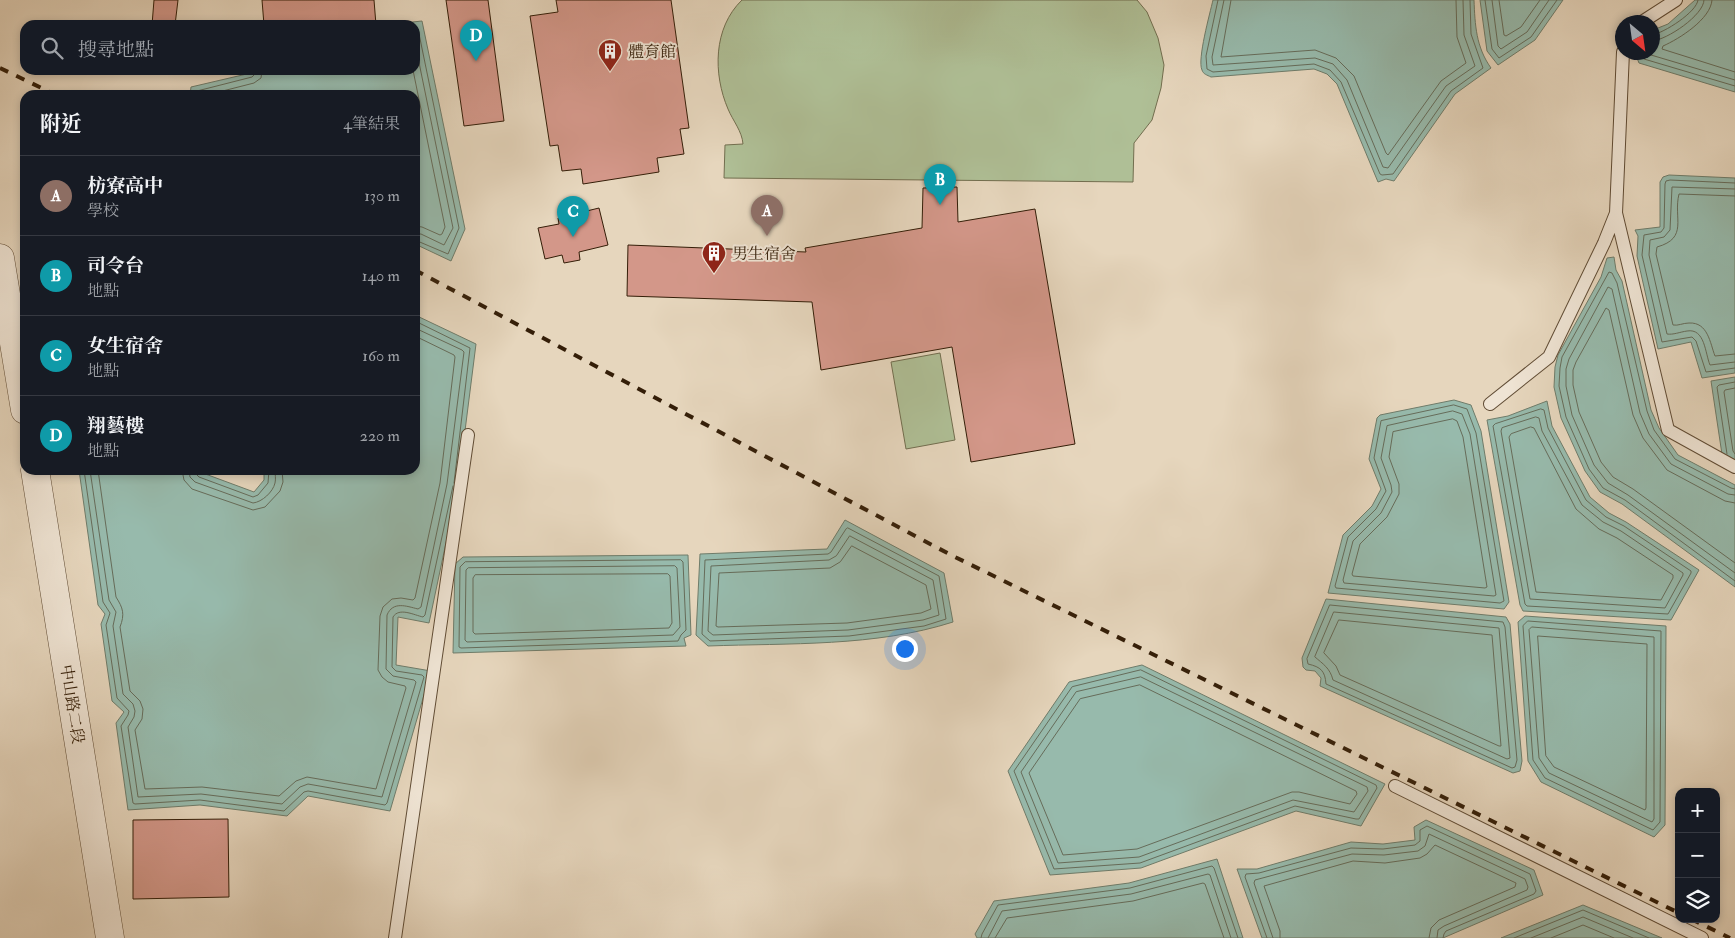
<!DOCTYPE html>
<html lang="zh-TW">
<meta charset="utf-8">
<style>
body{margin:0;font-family:"IM FELL Double Pica","Noto Serif TC",serif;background:#20242c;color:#f1f3f6}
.controls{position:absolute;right:15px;bottom:15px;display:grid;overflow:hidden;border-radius:10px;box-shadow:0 2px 8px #0003}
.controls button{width:45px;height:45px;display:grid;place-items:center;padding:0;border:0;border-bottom:1px solid #363941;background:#171b24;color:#f1f3f6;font:25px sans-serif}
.compass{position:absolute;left:1615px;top:15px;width:45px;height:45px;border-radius:50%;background:#171b24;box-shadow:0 2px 8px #0003;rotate:151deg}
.you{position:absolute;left:904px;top:648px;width:18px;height:18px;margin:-12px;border:4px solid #fff;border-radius:50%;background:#1a73e8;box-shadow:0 0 0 8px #1a73e833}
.badge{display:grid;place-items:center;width:32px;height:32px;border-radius:50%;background:#d93025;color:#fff;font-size:16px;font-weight:700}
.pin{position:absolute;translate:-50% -41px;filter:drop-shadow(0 1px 2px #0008)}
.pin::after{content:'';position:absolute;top:26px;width:18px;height:15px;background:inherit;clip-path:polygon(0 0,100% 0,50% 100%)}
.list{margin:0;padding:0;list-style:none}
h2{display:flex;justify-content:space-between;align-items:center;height:65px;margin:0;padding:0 20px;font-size:21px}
h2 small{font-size:16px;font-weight:400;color:#9ea1a6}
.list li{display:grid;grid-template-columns:32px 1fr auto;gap:15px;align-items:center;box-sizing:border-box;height:80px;padding:0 20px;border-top:1px solid #363941}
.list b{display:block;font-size:19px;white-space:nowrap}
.list p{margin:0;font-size:16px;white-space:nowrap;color:#9ea1a6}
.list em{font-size:16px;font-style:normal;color:#9ea1a6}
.icon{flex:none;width:28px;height:28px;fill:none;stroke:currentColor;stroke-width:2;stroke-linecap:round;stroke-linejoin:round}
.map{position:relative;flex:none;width:1735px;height:938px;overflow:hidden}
.search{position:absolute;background:#171b24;box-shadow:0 2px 8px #0003;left:20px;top:20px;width:400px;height:55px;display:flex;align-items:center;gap:12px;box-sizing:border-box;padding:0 18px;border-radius:15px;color:#9ea1a6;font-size:19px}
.panel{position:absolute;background:#171b24;box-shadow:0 2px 8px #0003;left:20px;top:90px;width:400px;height:385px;border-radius:15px}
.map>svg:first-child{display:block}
.green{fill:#afbf96;stroke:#726e4f}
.water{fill:#97baac;stroke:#6f7c6a}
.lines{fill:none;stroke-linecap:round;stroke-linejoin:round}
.shore{stroke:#666c5a;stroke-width:1}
.building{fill:#d39789;stroke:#341e08}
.service-casing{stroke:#604c35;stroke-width:14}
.tertiary-casing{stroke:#604c35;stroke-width:29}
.service{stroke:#efe4d4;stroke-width:12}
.tertiary{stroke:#efe4d4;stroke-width:28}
.rail{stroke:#341e08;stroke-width:4;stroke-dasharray:9 9;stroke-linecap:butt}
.labels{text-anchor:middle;stroke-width:4;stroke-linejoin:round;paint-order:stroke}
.poi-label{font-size:16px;fill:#341e08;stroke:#efe4d4;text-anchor:start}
.street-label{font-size:16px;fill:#341e08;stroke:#efe4d4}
</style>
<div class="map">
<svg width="1735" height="938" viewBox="0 0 1735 938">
<rect width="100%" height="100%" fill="#e6d6bd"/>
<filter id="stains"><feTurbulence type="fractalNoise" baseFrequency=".004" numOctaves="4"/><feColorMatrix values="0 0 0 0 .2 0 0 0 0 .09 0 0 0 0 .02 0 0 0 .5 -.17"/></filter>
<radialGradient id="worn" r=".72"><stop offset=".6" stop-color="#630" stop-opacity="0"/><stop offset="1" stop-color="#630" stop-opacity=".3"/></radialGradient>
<path class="green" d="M 742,0 L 1137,0 L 1147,12 L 1158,38 L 1164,65 L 1161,88 L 1152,120 L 1134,143 L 1133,182 L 724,178 L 725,145 L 743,144 C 742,131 733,121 728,109 C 713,74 713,28 742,0 Z
M 940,353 L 955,440 L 906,449 L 891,362 Z"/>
<path class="water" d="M 1213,0 L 1474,0 C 1475,25 1476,47 1491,68 L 1455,94 L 1394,181 L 1386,179 L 1378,182 L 1337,84 L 1327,74 L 1314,69 L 1211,77 C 1207,75 1203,74 1202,70 C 1197,60 1210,13 1213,0 Z
M 1480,0 L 1563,0 L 1535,40 L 1498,65 L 1487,51 Z
M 1695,0 L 1735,0 L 1735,92 L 1639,63 L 1637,58 L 1638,53 L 1652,52 L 1653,30 L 1668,24 Z
M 422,21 L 465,229 L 451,261 L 415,244 L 415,95 L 190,95 L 191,87 L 251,73 L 251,70 L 415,70 L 415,25 L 384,25 Z
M 1669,175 L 1735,178 L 1735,373 L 1702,378 L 1691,342 L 1658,349 L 1637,256 L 1638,236 L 1635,230 L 1660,227 L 1660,182 L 1663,177 Z
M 1614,257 L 1616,270 L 1622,281 L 1651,410 L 1659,428 L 1678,455 L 1735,485 L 1735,587 L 1622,504 L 1600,492 L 1585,471 L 1561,418 L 1554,387 L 1555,367 L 1558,355 L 1601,277 L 1607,258 Z
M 415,315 L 476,344 L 458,486 L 429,623 L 398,617 L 396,665 L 431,671 L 390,811 L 308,796 L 287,816 L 200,805 L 128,810 L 116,723 L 124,712 L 112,701 L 101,624 L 105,614 L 98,605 L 79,470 L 200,470 L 200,472 L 254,492 L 264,480 L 264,470 L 415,470 Z
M 1735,377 L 1735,466 L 1723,461 L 1711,381 Z
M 1454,400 L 1471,405 L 1481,431 L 1509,602 L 1504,609 L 1328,593 L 1343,535 L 1372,506 L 1381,489 L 1369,459 L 1377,418 L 1380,415 Z
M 1547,401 L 1552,426 L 1590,497 L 1609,513 L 1626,522 L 1699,570 L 1671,620 L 1523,611 L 1520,605 L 1487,420 L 1508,416 Z
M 845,520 L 944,573 L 953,622 C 875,647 789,643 708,646 L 696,635 L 700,554 L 827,549 Z
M 688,555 L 691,635 L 684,638 L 686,646 L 453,653 L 455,564 L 463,557 Z
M 1326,599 L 1506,617 L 1510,624 L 1522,761 L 1520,771 L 1513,773 L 1320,686 L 1321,678 L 1315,671 L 1306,670 L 1303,667 L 1302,658 Z
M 1525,616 L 1666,626 L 1665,825 L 1654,837 L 1541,782 L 1528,761 L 1518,622 Z
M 1142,665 L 1385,784 L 1361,826 L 1296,811 L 1141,868 L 1050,875 L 1008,771 L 1069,682 Z
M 1426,820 L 1534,870 L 1543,895 L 1443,938 L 1262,938 L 1237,869 L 1257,869 L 1351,842 L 1383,844 L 1415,840 L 1414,827 Z
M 1217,859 L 1243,938 L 977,938 L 975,934 L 994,901 L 1129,883 Z
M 1583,905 L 1662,938 L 1501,938 Z"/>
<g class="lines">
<path class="shore" d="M 1218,0 L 1206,56 L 1207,69 L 1213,72 L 1314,64 L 1330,70 L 1341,82 L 1380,174 L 1382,175 L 1393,174 L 1451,91 L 1483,68 L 1471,34 L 1470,0
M 1224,0 L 1212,57 L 1213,65 L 1315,58 L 1333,64 L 1347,80 L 1383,167 L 1388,168 L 1446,86 L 1475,66 L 1464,35 L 1463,0
M 1231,0 L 1221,57 L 1315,50 L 1336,58 L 1354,76 L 1386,153 L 1388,155 L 1441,81 L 1466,63 L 1457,37 L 1456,0
M 1485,0 L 1492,49 L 1499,58 L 1531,37 L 1557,0
M 1492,0 L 1498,46 L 1501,49 L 1527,32 L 1549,0
M 1499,0 L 1504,35 L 1506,36 L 1521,27 L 1540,0
M 1712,0 C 1711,19 1679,39 1663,46 L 1662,49 L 1735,72
M 415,27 L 418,29 L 459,228 L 448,254 L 415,240
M 1652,35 C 1664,33 1697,12 1698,0
M 1652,41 C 1667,40 1704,15 1704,0
M 415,43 L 453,228 L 444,245 L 421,234 L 415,234
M 1643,52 L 1644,59 L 1735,86
M 1649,52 L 1651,55 L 1735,80
M 413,70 L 445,227 L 442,234 L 440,235 L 422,227 L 415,226
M 195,95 L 197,91 L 252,77 L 255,74 L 256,70
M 207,95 L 254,83 L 261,78 L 262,70
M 1735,183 L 1670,180 L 1666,181 L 1665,184 L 1664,228 L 1661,232 L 1644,235 L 1642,255 L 1662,342 L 1692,337 L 1696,341 L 1706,372 L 1735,368
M 1735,189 L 1672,187 L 1670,230 L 1664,237 L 1650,240 L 1649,255 L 1667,334 C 1673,335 1680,332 1687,331 C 1705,328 1705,353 1710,365 L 1735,362
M 1735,196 L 1679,194 C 1673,218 1689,238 1657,247 L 1656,254 L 1673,325 C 1678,326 1683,323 1689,323 C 1708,322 1710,343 1715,356 L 1735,354
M 415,321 L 470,348 L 454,483
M 1735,388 L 1725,390 L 1724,392 L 1733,451 L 1735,454
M 1454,405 L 1467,409 L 1476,433 L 1504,601 L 1500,603 L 1336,588 L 1335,586 L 1348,537 L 1376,509 L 1386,491 L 1374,458 L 1381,421 Z
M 1541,409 L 1544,410 L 1548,428 L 1586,500 L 1606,517 L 1624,526 L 1691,571 L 1691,573 L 1668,614 L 1527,606 L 1525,604 L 1493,426 L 1495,424 Z
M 1453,411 L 1462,414 L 1470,434 L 1496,595 L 1494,596 L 1344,583 L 1343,580 L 1353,541 L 1381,513 L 1392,492 L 1391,485 L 1381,458 L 1387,426 Z
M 1536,417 L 1539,418 L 1542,431 L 1582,505 L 1603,522 L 1621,531 L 1683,573 L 1683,575 L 1665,608 L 1530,599 L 1501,431 L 1502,428 Z
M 1453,419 L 1457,421 L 1463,437 L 1487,587 L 1485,588 L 1353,576 L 1352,574 L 1360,544 L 1387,517 L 1399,494 L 1399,484 L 1389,457 L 1393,432 Z
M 1531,427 L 1534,428 L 1576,509 L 1599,529 L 1617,538 L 1673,575 L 1673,578 L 1661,600 L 1536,592 L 1509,437 L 1511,434 Z
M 1727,454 L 1717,387 L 1719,385 L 1735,382
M 84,470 L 103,602 L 110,613 L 106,625 L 117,698 L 129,711 L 128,715 L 121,726 L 133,803 L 135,804 L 200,800 L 284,811 L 304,792 L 308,791 L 385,805 L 387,803 L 424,677 L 422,675 L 396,671 L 392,667 L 393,617 C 399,607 414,615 423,617 L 425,615 L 453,486
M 90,470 L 109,600 L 116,612 L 113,626 L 123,694 L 133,704 L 135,711 L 134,717 L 128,727 L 138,797 L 201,794 L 282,804 L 300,787 L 308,784 L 382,797 L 416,682 L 414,680 L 393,676 L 386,669 L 387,615 C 393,601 406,606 418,609 L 421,607 L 447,484 L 464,352 L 462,350 L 415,328
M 98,470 L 116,597 C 123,608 125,614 120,627 L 130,691 L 140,701 L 143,709 L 142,719 L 135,730 L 145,789 L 202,787 L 279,796 L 296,781 L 307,777 L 376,789 L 406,688 L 405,686 L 388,682 L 382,677 L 378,670 L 380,616 L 383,607 L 392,599 L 401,598 L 413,600 L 415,598 L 440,483 L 455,357 L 454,355 L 415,336
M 182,470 L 184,480 L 192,489 L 253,510 L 265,507 L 280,491 L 283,482 L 282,470
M 189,470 L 190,477 L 195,482 L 253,503 C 262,502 273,492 275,483 C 276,479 275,474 275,470
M 195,470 L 196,474 L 199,477 L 253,497 L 258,495 L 268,483 L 269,470
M 1735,489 L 1731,488 L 1675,459 L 1654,430 L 1647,411 L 1617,283 L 1612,273 L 1609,272 L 1562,357 L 1560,368 L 1559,386 L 1566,417 L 1589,469 L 1603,488 L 1625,500 L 1735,581
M 1735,495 L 1728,494 L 1671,464 L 1649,434 L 1640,413 L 1612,289 L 1608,287 L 1569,359 L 1566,369 L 1566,386 L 1572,415 L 1594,465 L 1608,483 L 1628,495 L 1735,573
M 1735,503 L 1725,501 L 1667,470 L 1643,438 L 1633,415 L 1609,310 L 1606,308 L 1576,362 L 1573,370 L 1573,385 L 1579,412 L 1601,462 L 1613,477 L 1633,489 L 1735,563
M 848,528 L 939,576 L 946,619 L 924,626 L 849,636 L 710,641 L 702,634 L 705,560 L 828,554 L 831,552 L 846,529 Z
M 850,536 L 933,580 L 939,615 L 923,620 L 848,630 L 713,635 L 708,631 L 711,566 L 829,560 L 836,556 Z
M 852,546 L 926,585 L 931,609 L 921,613 L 847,623 L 718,627 L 716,626 L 719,573 L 830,568 L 840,562 Z
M 681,560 L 683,562 L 686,630 L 681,635 L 678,641 L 461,648 L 459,647 L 460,567 L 465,562 Z
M 675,566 L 677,568 L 680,627 L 673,635 L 467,642 L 465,640 L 466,570 L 468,568 Z
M 668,574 L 670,576 L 672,623 L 669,628 L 475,634 L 473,632 L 473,578 L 475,575 Z
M 1330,605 L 1503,622 L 1505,627 L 1517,760 L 1515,767 L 1512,768 L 1326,684 C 1325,671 1321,667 1308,664 L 1307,659 Z
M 1334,612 L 1499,628 L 1510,758 L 1507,759 L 1333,680 C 1330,668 1323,664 1315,657 Z
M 1339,620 L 1492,635 L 1501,746 L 1499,746 L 1340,675 L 1336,666 L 1324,653 Z
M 1528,621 L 1661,631 L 1660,822 L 1653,830 L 1545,778 L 1533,760 L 1523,626 Z
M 1532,627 L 1654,637 L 1654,819 L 1652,822 L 1549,773 L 1539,758 L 1529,630 Z
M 1538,636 L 1647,644 L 1646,808 L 1645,810 L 1554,767 L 1546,756 Z
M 1141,670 L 1376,785 L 1377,788 L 1359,819 L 1356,819 L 1295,806 L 1140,863 L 1054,869 L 1014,771 L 1072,687 Z
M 1141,677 L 1367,787 L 1368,791 L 1354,812 L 1293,800 L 1139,857 L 1058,863 L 1021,772 L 1076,692 Z
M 1140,685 L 1356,791 L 1357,794 L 1350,804 L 1299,792 L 1292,792 L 1137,849 L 1063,855 L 1029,773 L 1080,699 Z
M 981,938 L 982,934 L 998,905 L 1130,888 L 1212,866 L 1214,868 L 1238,938
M 988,938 L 1002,911 L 1131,894 L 1208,874 L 1210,875 L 1231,938
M 995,938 L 1007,918 L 1133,901 L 1203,883 L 1205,884 L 1224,938
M 1267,938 L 1245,877 L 1246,874 L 1259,873 L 1351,848 L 1383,849 L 1415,845 L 1420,841 L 1420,830 L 1427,826 L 1530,874 L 1536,891 L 1534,894 L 1446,931 L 1444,934 L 1443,938
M 1273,938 L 1254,883 L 1255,880 L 1352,854 L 1384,855 L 1418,851 L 1425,846 L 1429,834 L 1525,879 L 1528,887 L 1527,890 L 1444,926 L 1438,930 L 1437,938
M 1280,938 L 1280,931 L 1264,886 L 1353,861 L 1385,863 L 1420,858 L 1427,854 L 1435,845 L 1516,883 L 1515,887 L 1439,920 L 1431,928 L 1429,938
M 1514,938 L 1583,910 L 1649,938
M 1531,938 L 1583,917 L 1633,938
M 1551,938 L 1583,925 L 1614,938"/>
</g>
<path class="building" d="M 154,0 L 178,0 L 175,25 L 152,25 Z
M 262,0 L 374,0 L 376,25 L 264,25 Z
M 446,0 L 488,0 L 504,121 L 464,126 Z
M 556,0 L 671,0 L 689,128 L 680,129 L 684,154 L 657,158 L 659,172 L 583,184 L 581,169 L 562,171 L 558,145 L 550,146 L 530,16 L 558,12 Z
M 957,187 L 958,222 L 1035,209 L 1075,444 L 971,462 L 952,347 L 821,370 L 812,302 L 627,296 L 628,245 L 806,252 L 805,248 L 922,228 L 923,188 Z
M 599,208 L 608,245 L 579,252 L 580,260 L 564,263 L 562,255 L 545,259 L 538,228 L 559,224 L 558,218 Z
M 228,819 L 229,897 L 133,899 L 133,820 Z"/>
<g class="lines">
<g class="service-casing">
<path id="service" d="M 1642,22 L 1676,0
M 1616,213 L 1668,430 L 1735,467
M 1490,404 L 1549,357 L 1604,243 L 1616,213 L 1623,52
M 1395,786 L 1702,938
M 395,938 L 468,435"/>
</g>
<g class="tertiary-casing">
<path id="tertiary" d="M 0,258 L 25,410
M 35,470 L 110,938"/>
</g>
<use href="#service" class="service"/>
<use href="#tertiary" class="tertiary"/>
<path class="rail" d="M 0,68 L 56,95
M 415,270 L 951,555 L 1679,913
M 1691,919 L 1730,938"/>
</g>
<defs>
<g id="building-pin" transform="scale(1.25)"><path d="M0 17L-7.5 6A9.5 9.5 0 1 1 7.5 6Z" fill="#8f2418" stroke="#efe4d4"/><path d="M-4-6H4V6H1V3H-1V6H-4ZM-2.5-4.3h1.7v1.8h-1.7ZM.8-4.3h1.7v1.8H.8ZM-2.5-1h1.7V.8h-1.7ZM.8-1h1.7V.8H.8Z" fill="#fff"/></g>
</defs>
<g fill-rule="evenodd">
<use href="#building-pin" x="610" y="51"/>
<use href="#building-pin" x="714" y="253"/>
</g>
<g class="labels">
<g class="poi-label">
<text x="628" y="57">體育館</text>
<text x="732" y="259">男生宿舍</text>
</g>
<g class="street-label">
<text transform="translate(73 704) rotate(81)" y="6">中山路二段</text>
</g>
</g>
<rect width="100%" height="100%" filter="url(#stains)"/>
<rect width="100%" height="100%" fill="url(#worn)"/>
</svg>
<div class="controls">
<button>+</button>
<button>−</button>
<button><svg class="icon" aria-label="layers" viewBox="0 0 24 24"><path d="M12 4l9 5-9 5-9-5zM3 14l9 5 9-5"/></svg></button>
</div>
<svg class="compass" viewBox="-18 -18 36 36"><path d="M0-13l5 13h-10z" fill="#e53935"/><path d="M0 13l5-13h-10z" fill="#9ea1a6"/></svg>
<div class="you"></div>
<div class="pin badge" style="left:767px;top:236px;background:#8d6e63">A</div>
<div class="pin badge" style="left:940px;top:205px;background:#0f9aa8">B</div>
<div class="pin badge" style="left:573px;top:237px;background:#0f9aa8">C</div>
<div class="pin badge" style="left:476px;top:61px;background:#0f9aa8">D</div>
<div class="search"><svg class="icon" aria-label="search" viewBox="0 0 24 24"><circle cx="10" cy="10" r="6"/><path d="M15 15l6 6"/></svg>搜尋地點</div>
<section class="panel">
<h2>附近<small>4筆結果</small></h2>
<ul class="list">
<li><span class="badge" style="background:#8d6e63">A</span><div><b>枋寮高中</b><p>學校</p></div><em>130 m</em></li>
<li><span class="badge" style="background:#0f9aa8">B</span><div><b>司令台</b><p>地點</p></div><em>140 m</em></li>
<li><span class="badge" style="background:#0f9aa8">C</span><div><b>女生宿舍</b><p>地點</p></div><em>160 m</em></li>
<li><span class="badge" style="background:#0f9aa8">D</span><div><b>翔藝樓</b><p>地點</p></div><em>220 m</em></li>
</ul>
</section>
</div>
